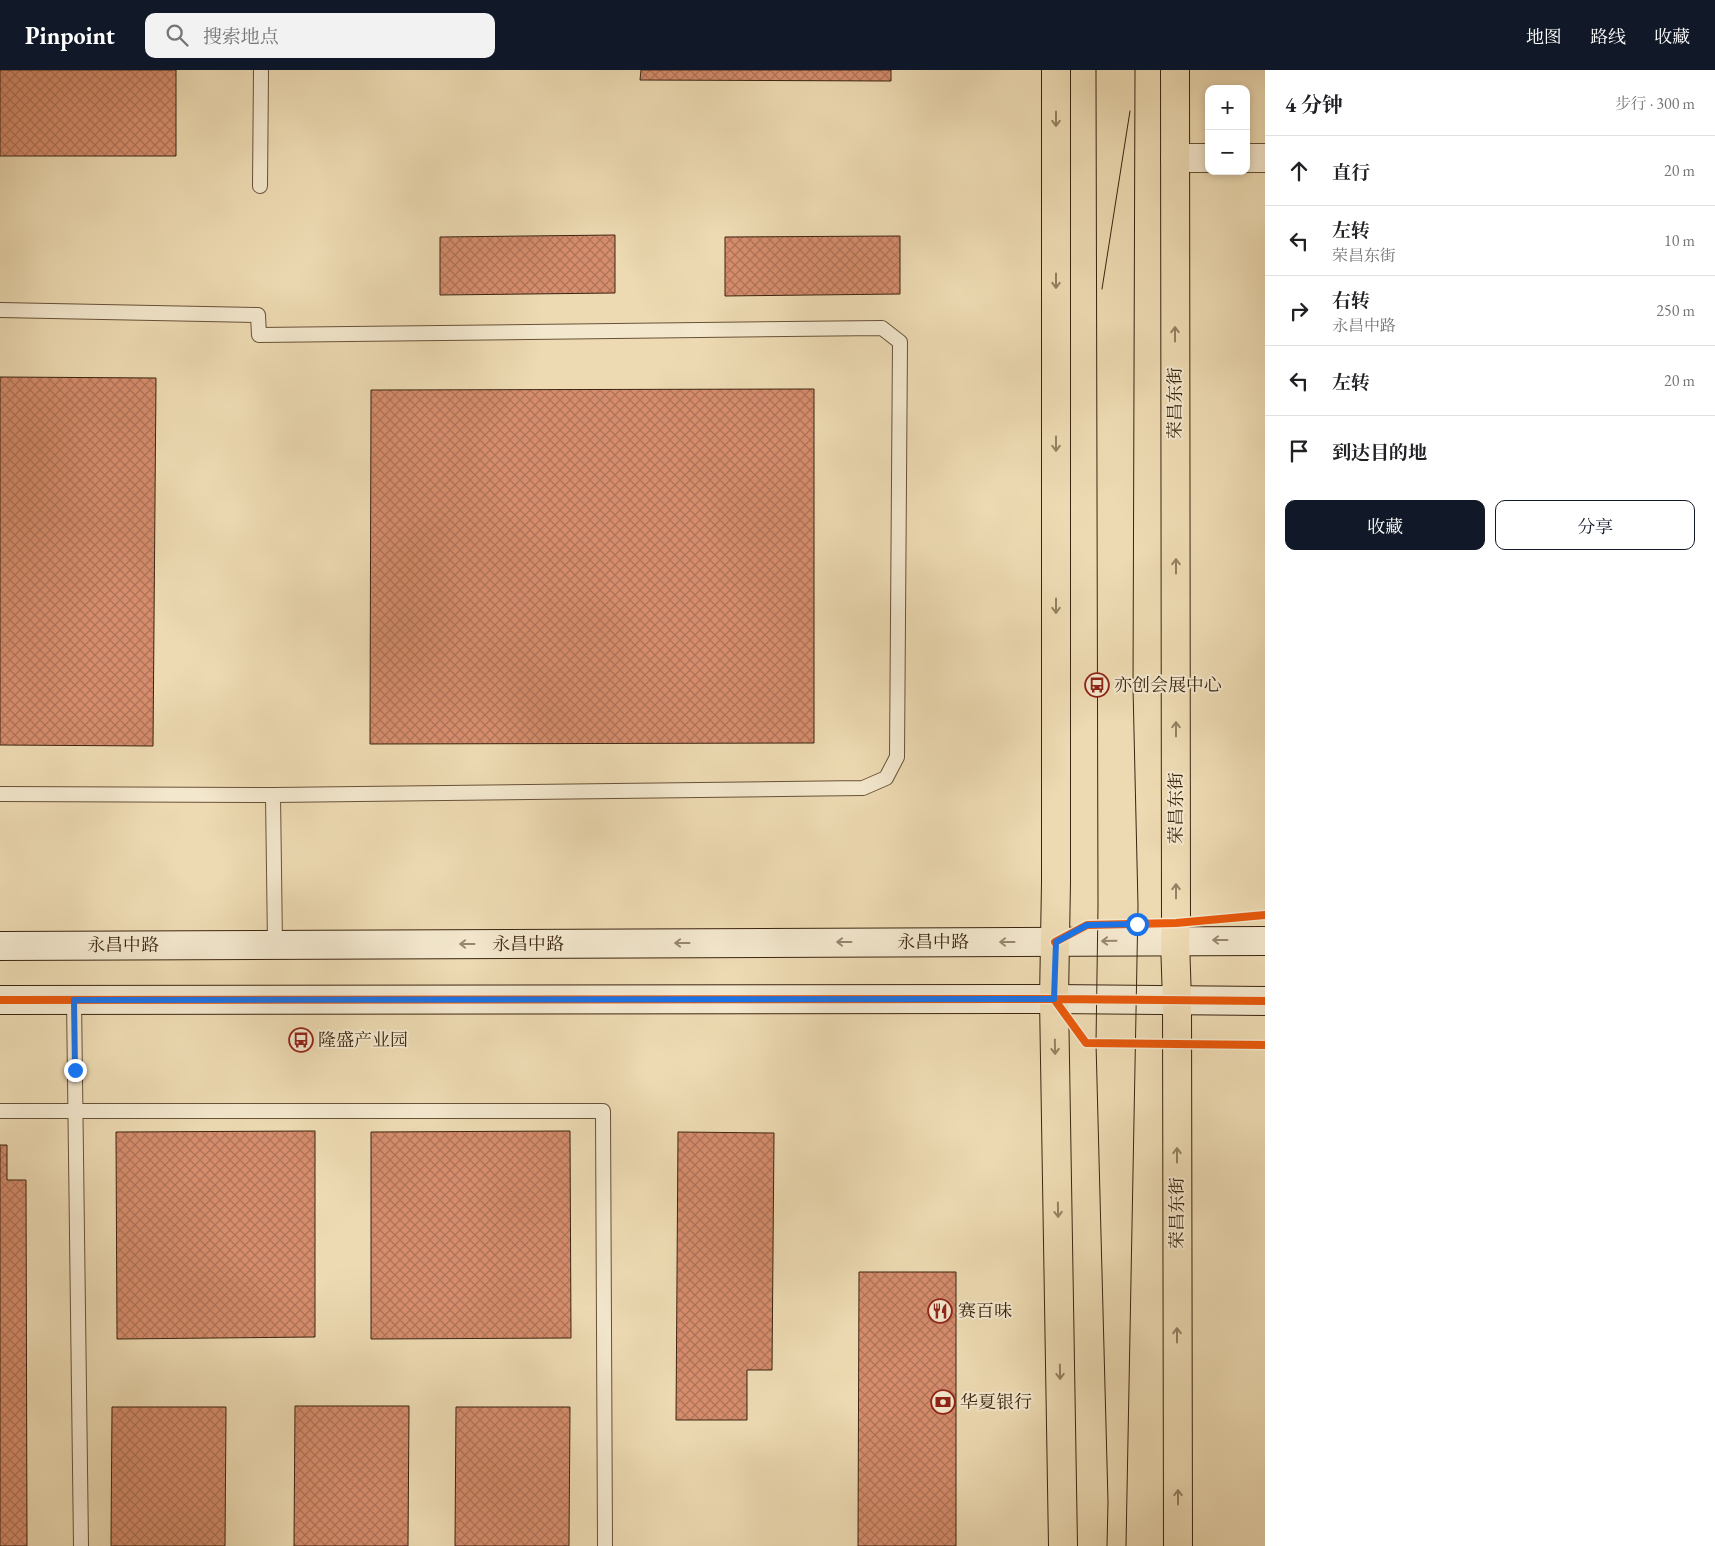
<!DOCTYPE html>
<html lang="zh">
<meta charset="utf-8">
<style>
body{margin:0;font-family:"EB Garamond","Noto Serif SC",serif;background:#f2f2f2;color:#202124}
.controls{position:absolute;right:15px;top:15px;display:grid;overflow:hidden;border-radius:10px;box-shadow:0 2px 8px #0003}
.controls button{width:45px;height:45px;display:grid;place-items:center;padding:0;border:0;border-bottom:1px solid #e0e0e0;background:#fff;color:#202124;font:25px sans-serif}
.stop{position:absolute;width:15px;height:15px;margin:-11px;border:4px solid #1a73e8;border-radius:50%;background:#fff}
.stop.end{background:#1a73e8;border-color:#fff;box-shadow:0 1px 5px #0008}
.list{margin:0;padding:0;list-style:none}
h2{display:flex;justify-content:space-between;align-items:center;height:65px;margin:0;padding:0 20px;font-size:21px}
h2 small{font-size:16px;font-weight:400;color:#757577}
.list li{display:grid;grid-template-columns:32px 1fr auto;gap:15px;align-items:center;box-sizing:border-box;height:70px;padding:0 20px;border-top:1px solid #e0e0e0}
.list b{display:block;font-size:19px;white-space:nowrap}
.list p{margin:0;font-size:16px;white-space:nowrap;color:#757577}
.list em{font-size:16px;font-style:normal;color:#757577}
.actions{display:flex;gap:10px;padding:15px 20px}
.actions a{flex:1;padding:11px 0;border:1px solid #111827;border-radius:10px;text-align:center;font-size:18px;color:#111827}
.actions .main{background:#111827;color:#fff}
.icon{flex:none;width:28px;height:28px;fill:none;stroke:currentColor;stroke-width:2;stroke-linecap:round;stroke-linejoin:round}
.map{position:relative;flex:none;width:1265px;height:1476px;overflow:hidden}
header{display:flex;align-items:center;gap:30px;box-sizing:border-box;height:70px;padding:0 25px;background:#111827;color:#fff}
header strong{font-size:24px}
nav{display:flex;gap:28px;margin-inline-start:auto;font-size:18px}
.search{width:350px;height:45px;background:#f2f2f2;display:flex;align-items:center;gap:12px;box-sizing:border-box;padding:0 18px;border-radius:10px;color:#757577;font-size:19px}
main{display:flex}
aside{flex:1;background:#fff}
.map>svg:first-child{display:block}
.building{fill:url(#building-cross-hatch);stroke:#3b2510}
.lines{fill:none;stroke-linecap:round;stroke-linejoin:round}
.lane-casing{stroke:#685238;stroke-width:16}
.street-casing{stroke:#685238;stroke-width:30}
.secondary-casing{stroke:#3b2510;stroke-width:30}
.primary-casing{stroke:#3b2510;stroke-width:30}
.lane{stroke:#f3e7cd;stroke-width:14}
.street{stroke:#f3e7cd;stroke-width:28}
.secondary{stroke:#f3e7cd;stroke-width:28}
.primary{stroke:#eddab2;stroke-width:28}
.tram{stroke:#3b2510;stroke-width:1}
.cycleway-casing{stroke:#f3e7cd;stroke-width:11}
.cycleway{stroke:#e8590c;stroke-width:8}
.oneway{stroke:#948061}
.oneway2{stroke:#97866e}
.route{stroke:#1a73e8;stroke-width:6}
.labels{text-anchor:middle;stroke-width:4;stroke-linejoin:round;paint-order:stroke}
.street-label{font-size:18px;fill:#3b2510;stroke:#f3e7cd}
.poi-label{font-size:18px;fill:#3b2510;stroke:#f3e7cd;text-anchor:start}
</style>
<header>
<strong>Pinpoint</strong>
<div class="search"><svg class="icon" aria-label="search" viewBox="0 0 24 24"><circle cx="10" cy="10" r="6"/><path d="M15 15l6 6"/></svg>搜索地点</div>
<nav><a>地图</a><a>路线</a><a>收藏</a></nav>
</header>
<main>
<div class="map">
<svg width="1265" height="1476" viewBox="0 0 1265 1476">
<defs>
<pattern id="building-cross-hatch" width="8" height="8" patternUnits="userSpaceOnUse" patternTransform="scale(1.25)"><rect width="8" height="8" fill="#d68d6d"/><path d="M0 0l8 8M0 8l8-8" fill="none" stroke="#af7358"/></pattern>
</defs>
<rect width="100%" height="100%" fill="#eddab2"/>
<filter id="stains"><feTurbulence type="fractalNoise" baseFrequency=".004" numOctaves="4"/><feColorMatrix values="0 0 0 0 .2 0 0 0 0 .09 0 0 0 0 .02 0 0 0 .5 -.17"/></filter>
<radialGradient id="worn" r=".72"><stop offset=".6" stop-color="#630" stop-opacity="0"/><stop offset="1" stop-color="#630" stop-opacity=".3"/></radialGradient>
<path class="building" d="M 0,0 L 176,0 L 176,86 L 0,86 Z
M 641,0 L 891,0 L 891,11 L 640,10 Z
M 615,165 L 615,223 L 440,225 L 440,167 Z
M 900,166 L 900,224 L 725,226 L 725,167 Z
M 0,307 L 156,308 L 153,676 L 0,675 Z
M 814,319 L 814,673 L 370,674 L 371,320 Z
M 315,1061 L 315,1267 L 117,1269 L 116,1062 Z
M 570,1061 L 571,1268 L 371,1269 L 371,1062 Z
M 678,1062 L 774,1063 L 772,1300 L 747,1300 L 747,1350 L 676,1350 Z
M 0,1075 L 7,1075 L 7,1110 L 26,1110 L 27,1476 L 0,1476 Z
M 859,1202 L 956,1202 L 956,1476 L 858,1476 Z
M 295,1336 L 409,1336 L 408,1476 L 294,1476 Z
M 112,1337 L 226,1337 L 225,1476 L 111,1476 Z
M 456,1337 L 570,1337 L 569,1476 L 455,1476 Z"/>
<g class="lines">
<g class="lane-casing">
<path id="lane" d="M 260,116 L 261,0
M 0,240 L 258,245 L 259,265 L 882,258 L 900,272 L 897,687 L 886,708 L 863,718 L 273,725 L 0,724
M 273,725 L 275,875
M 74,930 L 81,1476
M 0,1041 L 603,1041 L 605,1476"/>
</g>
<g class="street-casing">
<path id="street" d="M 1175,88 L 1209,88
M 1246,88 L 1265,88"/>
</g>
<g class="secondary-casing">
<path id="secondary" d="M 0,876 L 1265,871
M 0,930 L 1054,929 L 1265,931"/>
</g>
<g class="primary-casing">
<path id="primary" d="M 1056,0 L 1056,812 L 1054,929 L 1063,1476
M 1175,0 L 1176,853 L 1175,870 L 1177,931 L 1178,1476"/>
</g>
<use href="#lane" class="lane"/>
<use href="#street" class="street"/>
<use href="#secondary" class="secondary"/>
<use href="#primary" class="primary"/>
<path class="tram" d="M 1096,0 L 1098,836 L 1096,973 L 1108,1432 L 1107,1476
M 1102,219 L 1130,41
M 1126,1476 L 1138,836 L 1133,618 L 1135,0"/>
<g class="cycleway-casing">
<path id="cycleway" d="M 1055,872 L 1087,855 L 1176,853 L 1265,845
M 1054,929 L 1086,973 L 1265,975
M 0,930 L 1054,929 L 1265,931"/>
</g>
<use href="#cycleway" class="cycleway"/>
</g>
<defs><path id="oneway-shaft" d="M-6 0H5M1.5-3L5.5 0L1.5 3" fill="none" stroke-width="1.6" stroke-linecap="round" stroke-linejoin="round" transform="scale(1.25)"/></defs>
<g class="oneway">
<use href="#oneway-shaft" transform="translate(1056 49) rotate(90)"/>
<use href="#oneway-shaft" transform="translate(1056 211) rotate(90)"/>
<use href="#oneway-shaft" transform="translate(1175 264) rotate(-90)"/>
<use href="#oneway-shaft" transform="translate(1056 374) rotate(90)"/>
<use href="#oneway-shaft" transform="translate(1176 496) rotate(-90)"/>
<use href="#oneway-shaft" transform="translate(1056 536) rotate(90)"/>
<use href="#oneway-shaft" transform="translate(1176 659) rotate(-90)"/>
<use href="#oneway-shaft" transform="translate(1176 821) rotate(-90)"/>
<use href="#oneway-shaft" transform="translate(1055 977) rotate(89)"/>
<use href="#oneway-shaft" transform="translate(1177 1085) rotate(-90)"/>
<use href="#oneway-shaft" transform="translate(1058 1140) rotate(89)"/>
<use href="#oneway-shaft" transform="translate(1177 1265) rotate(-90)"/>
<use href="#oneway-shaft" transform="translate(1060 1302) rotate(89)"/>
<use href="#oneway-shaft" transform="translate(1178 1427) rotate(-90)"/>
</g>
<g class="oneway2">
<use href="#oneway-shaft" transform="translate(1220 870) rotate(-180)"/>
<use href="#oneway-shaft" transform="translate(1109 871) rotate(179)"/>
<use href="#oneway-shaft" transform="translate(844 872) rotate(180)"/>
<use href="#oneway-shaft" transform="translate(1007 872) rotate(180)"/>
<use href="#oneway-shaft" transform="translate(682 873) rotate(180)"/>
<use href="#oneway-shaft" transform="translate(467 874) rotate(180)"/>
</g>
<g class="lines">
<path class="route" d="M 75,1000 L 74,930 L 1054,929 L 1056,872 L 1087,855 L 1137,854"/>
</g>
<defs>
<g id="bus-ring" transform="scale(1.25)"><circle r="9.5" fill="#f3e7cd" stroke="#8f2418" stroke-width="1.5"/><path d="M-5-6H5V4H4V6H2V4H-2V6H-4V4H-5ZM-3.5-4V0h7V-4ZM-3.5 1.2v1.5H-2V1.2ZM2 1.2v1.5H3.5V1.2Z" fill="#8f2418"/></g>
<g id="restaurant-ring" transform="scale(1.25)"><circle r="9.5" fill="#f3e7cd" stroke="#8f2418" stroke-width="1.5"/><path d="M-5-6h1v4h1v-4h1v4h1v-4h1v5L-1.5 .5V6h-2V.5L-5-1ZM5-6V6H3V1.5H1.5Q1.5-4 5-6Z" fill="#8f2418"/></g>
<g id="bank-ring" transform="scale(1.25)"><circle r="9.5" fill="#f3e7cd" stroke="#8f2418" stroke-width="1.5"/><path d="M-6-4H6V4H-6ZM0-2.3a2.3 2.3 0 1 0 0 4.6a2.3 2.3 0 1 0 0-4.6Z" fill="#8f2418"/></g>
</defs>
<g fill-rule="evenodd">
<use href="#bus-ring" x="1097" y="615"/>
<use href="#bus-ring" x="301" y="970"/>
<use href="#restaurant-ring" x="940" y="1241"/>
<use href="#bank-ring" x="943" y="1332"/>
</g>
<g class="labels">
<g class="street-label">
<text transform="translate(1175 333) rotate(-90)" y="6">荣昌东街</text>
<text transform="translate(1176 738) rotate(-90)" y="6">荣昌东街</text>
<text x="933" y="878">永昌中路</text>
<text x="528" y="880">永昌中路</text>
<text x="123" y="881">永昌中路</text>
<text transform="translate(1177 1143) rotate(-90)" y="6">荣昌东街</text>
</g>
<g class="poi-label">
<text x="1114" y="621">亦创会展中心</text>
<text x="318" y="976">隆盛产业园</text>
<text x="958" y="1247">赛百味</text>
<text x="960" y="1338">华夏银行</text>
</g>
</g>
<rect width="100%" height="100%" filter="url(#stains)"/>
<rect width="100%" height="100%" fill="url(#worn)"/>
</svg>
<div class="controls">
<button>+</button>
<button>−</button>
</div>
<div class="stop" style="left:1137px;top:854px"></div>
<div class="stop end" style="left:75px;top:1000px"></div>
</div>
<aside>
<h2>4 分钟<small>步行 · 300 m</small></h2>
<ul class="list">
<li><svg class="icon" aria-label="ahead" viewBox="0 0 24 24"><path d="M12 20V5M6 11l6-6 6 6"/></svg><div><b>直行</b></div><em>20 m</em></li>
<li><svg class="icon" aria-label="left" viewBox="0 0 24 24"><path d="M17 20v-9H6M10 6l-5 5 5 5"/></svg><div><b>左转</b><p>荣昌东街</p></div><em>10 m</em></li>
<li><svg class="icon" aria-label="right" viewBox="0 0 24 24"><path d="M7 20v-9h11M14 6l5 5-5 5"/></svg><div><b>右转</b><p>永昌中路</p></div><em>250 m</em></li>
<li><svg class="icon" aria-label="left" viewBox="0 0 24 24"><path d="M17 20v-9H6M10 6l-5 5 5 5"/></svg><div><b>左转</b></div><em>20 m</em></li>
<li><svg class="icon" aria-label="arrive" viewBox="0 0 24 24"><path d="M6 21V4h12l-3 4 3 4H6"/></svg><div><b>到达目的地</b></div></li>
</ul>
<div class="actions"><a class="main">收藏</a><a>分享</a></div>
</aside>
</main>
